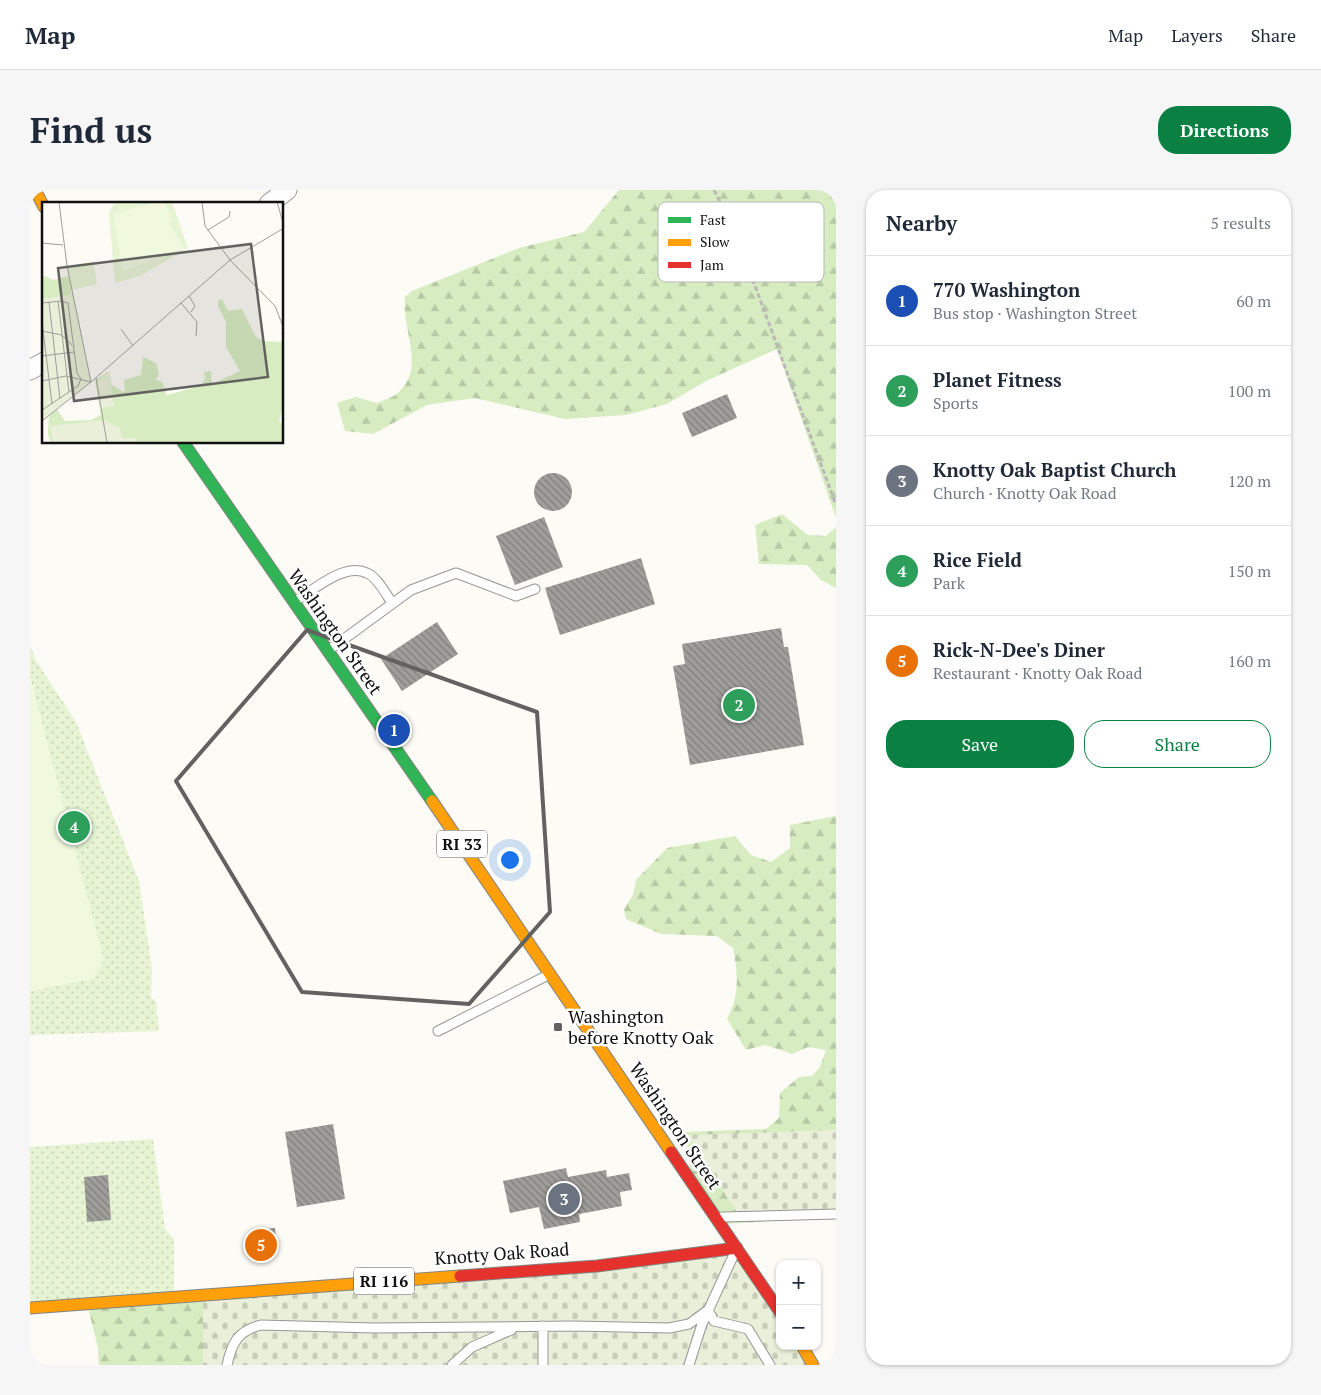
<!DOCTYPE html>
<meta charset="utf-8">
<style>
body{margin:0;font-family:"PT Serif",serif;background:#f6f6f7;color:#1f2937}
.controls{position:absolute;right:15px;bottom:15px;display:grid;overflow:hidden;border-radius:10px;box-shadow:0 1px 4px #0004}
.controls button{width:45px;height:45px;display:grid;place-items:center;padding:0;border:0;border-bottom:1px solid #e0e1e3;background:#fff;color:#1f2937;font:25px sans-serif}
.you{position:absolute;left:479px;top:669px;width:18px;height:18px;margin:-12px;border:4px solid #fff;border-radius:50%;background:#1a73e8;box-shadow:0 0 0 8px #1a73e833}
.badge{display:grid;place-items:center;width:32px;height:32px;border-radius:50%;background:#0b8043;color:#fff;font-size:16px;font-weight:700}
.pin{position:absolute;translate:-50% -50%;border:2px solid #fff;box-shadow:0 1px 5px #0006}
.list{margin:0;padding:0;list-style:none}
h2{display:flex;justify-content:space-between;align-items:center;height:65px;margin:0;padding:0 20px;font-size:21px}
h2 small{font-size:16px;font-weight:400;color:#747a83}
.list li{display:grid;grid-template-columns:32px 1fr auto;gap:15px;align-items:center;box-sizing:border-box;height:90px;padding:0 20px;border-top:1px solid #e0e1e3}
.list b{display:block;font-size:19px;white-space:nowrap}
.list p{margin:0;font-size:16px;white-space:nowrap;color:#747a83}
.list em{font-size:16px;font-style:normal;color:#747a83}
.actions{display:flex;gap:10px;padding:15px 20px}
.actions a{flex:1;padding:11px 0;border:1px solid #0b8043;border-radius:20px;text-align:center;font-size:18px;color:#0b8043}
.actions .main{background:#0b8043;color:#fff}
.map{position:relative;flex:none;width:806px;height:1175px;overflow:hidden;border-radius:20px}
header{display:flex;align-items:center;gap:30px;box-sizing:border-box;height:70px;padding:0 25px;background:#fff;border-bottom:1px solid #e0e1e3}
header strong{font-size:24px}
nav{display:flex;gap:28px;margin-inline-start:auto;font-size:18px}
.intro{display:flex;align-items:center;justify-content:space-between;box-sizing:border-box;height:120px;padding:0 30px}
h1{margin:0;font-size:35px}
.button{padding:12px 22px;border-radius:20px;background:#0b8043;color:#fff;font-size:18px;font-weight:700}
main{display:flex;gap:30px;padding:0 30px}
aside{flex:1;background:#fff;border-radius:20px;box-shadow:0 1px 4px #0004}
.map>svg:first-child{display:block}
.grass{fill:url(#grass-dots)}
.forest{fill:url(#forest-firs)}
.cemetery{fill:url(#cemetery-stones)}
.pitch{fill:#f0f8de}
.building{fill:url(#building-back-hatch)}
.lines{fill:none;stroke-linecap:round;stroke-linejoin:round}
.lane-casing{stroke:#969694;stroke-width:11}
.street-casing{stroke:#969694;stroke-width:21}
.fast-casing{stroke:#848381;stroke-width:13}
.slow-casing{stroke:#848381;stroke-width:13}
.jam-casing{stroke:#848381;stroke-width:13}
.path{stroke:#b9b9b8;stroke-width:3;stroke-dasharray:5 2.5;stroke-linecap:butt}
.lane{stroke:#fffefe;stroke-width:9}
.street{stroke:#fffefe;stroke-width:19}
.fast{stroke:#30b455;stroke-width:11}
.slow{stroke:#ff9f0a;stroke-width:11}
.jam{stroke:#e5322d;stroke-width:11}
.marked{fill:none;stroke:#636260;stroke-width:4;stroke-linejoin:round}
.poi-dot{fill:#636260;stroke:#fff;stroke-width:2}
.labels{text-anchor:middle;stroke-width:5;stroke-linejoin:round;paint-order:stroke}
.shield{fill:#fff;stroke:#585858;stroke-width:1}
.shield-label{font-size:16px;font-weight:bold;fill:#101010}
.street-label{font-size:18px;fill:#101010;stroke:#fff}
.poi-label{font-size:18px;fill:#101010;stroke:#fff;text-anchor:start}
.inset-road{fill:none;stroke:#9e9d9a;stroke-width:1}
.view{fill:#636260;fill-opacity:0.15;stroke:#636260;stroke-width:2.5}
.inset-edge{fill:none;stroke:#101010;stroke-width:2.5}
.key{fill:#fff;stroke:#b7b7b7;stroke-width:1}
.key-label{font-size:14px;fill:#101010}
</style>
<header>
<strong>Map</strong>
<nav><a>Map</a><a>Layers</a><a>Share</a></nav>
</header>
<div class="intro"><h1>Find us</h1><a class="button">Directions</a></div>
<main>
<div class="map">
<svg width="806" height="1175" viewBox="0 0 806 1175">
<defs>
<pattern id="grass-dots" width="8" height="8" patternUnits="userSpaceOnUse" patternTransform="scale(1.25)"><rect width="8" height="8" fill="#e7f4d4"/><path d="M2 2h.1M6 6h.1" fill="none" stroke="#c5d0b5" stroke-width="1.8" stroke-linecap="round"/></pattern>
<pattern id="forest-firs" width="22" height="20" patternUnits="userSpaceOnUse" patternTransform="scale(1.25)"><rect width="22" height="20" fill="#d7edc1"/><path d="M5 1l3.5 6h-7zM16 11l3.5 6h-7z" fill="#b8caa5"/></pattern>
<pattern id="cemetery-stones" width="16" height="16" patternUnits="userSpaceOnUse" patternTransform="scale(1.25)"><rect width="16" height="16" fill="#e9efd8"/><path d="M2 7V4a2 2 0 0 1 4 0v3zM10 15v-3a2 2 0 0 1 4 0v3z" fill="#c7ccb8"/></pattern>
<pattern id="building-back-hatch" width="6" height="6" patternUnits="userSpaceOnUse" patternTransform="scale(1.25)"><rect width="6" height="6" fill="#a09e9b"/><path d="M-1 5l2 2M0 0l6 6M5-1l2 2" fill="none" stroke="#817f7d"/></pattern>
</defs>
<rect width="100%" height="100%" fill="#fcfbf6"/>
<path class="grass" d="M 0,455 L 5,469 L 46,532 L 109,691 L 122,778 L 121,807 L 126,811 L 129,841 L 0,845 Z
M 123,949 L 135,1039 L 144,1049 L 144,1106 L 0,1116 L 0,957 Z"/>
<path class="forest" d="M 589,0 L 806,0 L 806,328 L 747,159 L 676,191 L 637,214 L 596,225 L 535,229 L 445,208 L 397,215 L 343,244 L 315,241 L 307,213 L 326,207 L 347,213 C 354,210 364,207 369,202 C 396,177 371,137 375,107 L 382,101 L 489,58 L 554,42 Z
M 752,324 L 778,345 L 796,346 L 806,337 L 806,398 L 791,390 L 777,375 L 729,374 L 725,335 Z
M 806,626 L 806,1027 L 695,1034 L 661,987 L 655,942 L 736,939 L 749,928 L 750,903 L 769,887 L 782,886 L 790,877 L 796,860 L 778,857 L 762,864 L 735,855 L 716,860 L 697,829 C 710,805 708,784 703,758 L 687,746 L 631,744 L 596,729 L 594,719 L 603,705 L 606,690 L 637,658 L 705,646 L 721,665 L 741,672 L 760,658 L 760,635 Z
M 173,1107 L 174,1175 L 69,1175 L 68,1158 L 57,1113 Z"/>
<path class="cemetery" d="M 806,940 L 806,1021 L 708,1024 L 657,945 Z
M 707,1058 L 750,1122 L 750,1156 L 772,1156 L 783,1175 L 173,1175 L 173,1105 Z"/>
<path class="pitch" d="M 0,486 L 74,770 L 63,789 L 0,801 Z"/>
<path class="building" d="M 697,204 L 707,228 L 662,247 L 652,223 Z
M504 302a19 19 0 1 1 38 0a19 19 0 1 1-38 0Z
M 514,327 L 533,377 L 485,395 L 466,346 Z
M 611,368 L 625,414 L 530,445 L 515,398 Z
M 407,432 L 428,464 L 372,501 L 351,469 Z
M 751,438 L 754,457 L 758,457 L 774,555 L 660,575 L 643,476 L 655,474 L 652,454 Z
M 303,934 L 315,1009 L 267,1017 L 255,942 Z
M 536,978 L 538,987 L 576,980 L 577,987 L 599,983 L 602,1000 L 590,1002 L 592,1016 L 549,1024 L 550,1032 L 514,1039 L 509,1017 L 480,1023 L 473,991 Z
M 78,985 L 81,1030 L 57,1032 L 54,987 Z
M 245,1038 L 247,1063 L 217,1065 L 216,1046 L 221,1046 L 221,1040 Z"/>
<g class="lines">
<g class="lane-casing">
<path id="lane" d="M 267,410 C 285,399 315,372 337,383 C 347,387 356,404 362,413
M 299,460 L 381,400 L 426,383 L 486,406 L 505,399
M 408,841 L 518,785
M 692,1027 L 806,1024
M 197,1175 C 202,1152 208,1141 231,1135 L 344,1138 L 544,1136 L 639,1138 L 659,1134 L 678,1120 L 684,1131 L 718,1139 L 740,1175
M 422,1175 L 442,1157 L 481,1140
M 513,1175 L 513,1136
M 659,1175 L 672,1134 L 705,1062"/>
</g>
<g class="street-casing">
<path id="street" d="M 239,14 L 257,0
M 0,180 L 14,172"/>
</g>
<g class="fast-casing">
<path id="fast" d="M 153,252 L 402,611"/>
</g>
<g class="slow-casing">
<path id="slow" d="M 5,0 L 14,17
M 402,611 L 641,962
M 0,1118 L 430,1086
M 772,1156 L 783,1175"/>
</g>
<g class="jam-casing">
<path id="jam" d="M 641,962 L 750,1122
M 430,1086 L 567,1076 L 707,1058"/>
</g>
<path class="path" d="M 684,0 L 704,39 L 806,315"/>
<use href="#lane" class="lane"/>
<use href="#street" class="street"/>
<use href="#fast" class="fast"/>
<use href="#slow" class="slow"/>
<use href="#jam" class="jam"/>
</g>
<path class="marked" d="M 277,440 L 507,522 L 520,722 L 439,814 L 272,802 L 146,591 Z"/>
<rect class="poi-dot" x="523" y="832" width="10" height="10" rx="2.5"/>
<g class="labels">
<g class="shield">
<rect x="407" y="640.5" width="50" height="27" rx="4"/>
<rect x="324" y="1077.5" width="60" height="27" rx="4"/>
</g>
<g class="shield-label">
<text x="432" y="660">RI 33</text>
<text x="354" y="1097">RI 116</text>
</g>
<g class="street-label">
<text transform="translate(305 442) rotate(55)" y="6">Washington Street</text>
<text transform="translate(645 936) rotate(56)" y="6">Washington Street</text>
<text transform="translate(472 1064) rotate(-4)" y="6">Knotty Oak Road</text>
</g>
<g class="poi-label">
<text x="538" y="833">Washington<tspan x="538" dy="21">before Knotty Oak</tspan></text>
</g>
</g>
<g transform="translate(12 12)">
<rect width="241" height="241" fill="#fcfbf6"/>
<path d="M 73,0 L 130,0 L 146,46 L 98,74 L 73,81 L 67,11 ZM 51,59 L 55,82 L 30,88 L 25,64 Z" fill="#e7f4d4"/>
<path d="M 0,73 L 11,78 L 27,74 L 30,93 L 0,97 ZM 180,97 L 186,109 L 200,107 L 214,135 L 221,139 L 241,140 L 241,204 L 237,219 L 241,223 L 241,241 L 9,241 L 6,232 L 7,213 L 15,207 L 23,219 L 49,218 L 59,213 L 53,178 L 67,169 L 70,183 L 83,191 L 82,178 L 99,173 L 101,155 L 114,161 L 117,172 L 114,178 L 120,180 L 125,193 L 158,184 L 163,178 L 162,170 L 169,169 L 170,182 L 198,169 L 184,145 L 184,120 L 176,104 L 176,99 Z" fill="#d7edc1"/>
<path d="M 31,93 L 49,180 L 0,218 L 0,97 ZM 67,170 L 72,204 L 59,207 L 55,180 ZM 62,218 L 78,226 L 80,236 L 94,236 L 94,241 L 11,241 L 8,224 Z" fill="#e9efd8"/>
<path d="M 114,0 L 123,0 L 130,20 L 127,21 L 143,47 L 81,69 L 71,12 Z" fill="#f0f8de"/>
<path class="inset-road" d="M 17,0 L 25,64 L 49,180M 160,0 L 163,24 L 188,58 L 233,104 L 242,127M 235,0 L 242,24M 166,28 L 187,15 L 188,9M 0,41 L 21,43M 147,94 L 153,104 L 149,110M 16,99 L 27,190M 7,100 L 18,197M 0,101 L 19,99 L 26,101 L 35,171 L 39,177 L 36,184 L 0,208M 139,101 L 155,120 L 154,134M 0,120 L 10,202M 79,127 L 91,144M 0,129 L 20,133 L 30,143M 0,154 L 32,150M 54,176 L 65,241M 0,179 L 24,174 L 49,180M 0,219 L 49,180 L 188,58 L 242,26"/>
<path class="view" d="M 209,42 L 226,175 L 32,199 L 16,66 Z"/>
<rect width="241" height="241" class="inset-edge"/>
</g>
<rect x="628" y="12" width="166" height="80" rx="8" class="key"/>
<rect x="638" y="27" width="23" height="6" fill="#30b455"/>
<rect x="638" y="49" width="23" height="7" fill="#ff9f0a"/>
<rect x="638" y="72" width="23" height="6" fill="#e5322d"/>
<g class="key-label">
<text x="670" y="35">Fast</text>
<text x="670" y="57">Slow</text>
<text x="670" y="80">Jam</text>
</g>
</svg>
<div class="controls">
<button>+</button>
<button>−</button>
</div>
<div class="you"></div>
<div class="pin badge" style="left:364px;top:540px;background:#1a4fb4">1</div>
<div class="pin badge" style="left:709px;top:515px;background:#2e9e5b">2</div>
<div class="pin badge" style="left:534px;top:1009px;background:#6b7280">3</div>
<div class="pin badge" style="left:44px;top:637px;background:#2e9e5b">4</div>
<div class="pin badge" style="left:231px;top:1055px;background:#e8710a">5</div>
</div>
<aside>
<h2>Nearby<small>5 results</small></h2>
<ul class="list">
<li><span class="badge" style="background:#1a4fb4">1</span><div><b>770 Washington</b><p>Bus stop · Washington Street</p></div><em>60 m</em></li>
<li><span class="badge" style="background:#2e9e5b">2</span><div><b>Planet Fitness</b><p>Sports</p></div><em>100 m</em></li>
<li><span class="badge" style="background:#6b7280">3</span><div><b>Knotty Oak Baptist Church</b><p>Church · Knotty Oak Road</p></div><em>120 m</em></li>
<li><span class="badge" style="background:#2e9e5b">4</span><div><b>Rice Field</b><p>Park</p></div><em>150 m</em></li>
<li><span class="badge" style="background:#e8710a">5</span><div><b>Rick-N-Dee's Diner</b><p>Restaurant · Knotty Oak Road</p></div><em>160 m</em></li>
</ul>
<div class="actions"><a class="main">Save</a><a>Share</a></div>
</aside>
</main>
